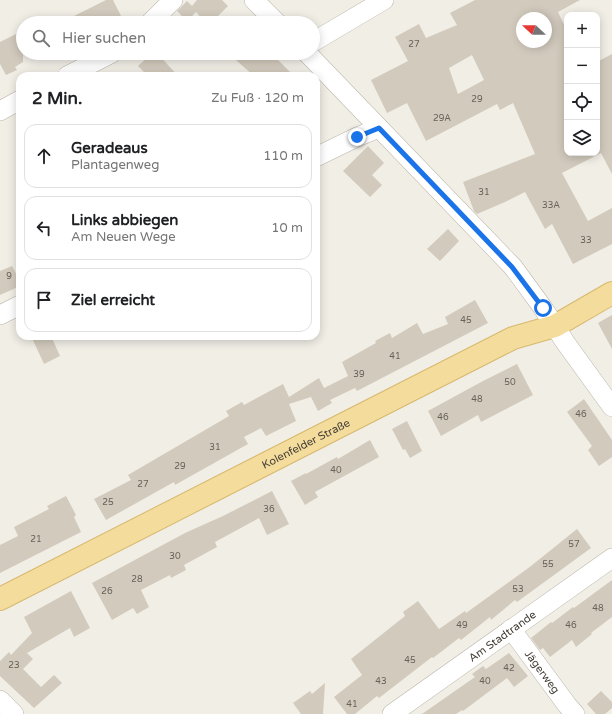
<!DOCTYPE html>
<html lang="de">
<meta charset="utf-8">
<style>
body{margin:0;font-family:"Varela Round",sans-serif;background:#f2f2f2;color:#202124}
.controls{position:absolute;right:12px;top:12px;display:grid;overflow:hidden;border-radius:8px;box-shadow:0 2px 10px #0003}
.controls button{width:36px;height:36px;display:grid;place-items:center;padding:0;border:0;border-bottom:1px solid #e0e0e0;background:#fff;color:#202124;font:20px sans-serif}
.compass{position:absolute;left:516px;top:12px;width:36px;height:36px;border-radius:50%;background:#fff;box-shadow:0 2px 10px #0003;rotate:292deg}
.stop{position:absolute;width:12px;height:12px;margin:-9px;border:3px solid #1a73e8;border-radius:50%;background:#fff}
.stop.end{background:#1a73e8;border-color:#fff;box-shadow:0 1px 4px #0008}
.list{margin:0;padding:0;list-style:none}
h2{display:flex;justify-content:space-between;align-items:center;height:52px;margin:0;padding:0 16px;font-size:17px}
h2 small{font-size:13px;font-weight:400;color:#757577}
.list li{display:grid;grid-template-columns:26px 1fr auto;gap:12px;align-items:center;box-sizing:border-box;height:64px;margin:0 8px 8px;padding:0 8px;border:1px solid #e0e0e0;border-radius:12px}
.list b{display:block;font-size:15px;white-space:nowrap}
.list p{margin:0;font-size:13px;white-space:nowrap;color:#757577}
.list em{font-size:13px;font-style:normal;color:#757577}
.icon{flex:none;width:22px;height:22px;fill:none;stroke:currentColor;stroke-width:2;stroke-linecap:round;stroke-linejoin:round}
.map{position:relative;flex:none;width:612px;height:714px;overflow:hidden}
.search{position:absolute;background:#fff;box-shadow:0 2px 10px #0003;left:16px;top:16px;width:304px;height:44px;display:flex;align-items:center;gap:10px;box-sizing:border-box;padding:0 14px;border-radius:22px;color:#757577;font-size:15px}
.panel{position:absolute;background:#fff;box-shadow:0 2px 10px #0003;left:16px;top:72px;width:304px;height:268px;border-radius:12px}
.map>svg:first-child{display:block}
.building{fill:#d2cabd;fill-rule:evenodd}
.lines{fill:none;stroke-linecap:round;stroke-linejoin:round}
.minor-casing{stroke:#bcb6aa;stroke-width:20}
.major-casing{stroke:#d7b96f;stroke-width:24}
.minor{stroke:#fff;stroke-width:19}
.major{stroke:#f4dc9d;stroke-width:22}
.route{stroke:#1a73e8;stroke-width:5}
.labels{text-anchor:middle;stroke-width:3;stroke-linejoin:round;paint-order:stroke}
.number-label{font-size:9px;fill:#676158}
.street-label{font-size:11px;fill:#433e36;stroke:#fff}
</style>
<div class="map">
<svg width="612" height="714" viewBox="0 0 612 714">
<rect width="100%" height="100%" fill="#f1eee6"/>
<path class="building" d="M 106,0 L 113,0 L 122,18 L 113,23 L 60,23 Z
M 197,0 L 222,0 L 228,6 L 211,23 L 206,23 L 196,12 L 187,21 L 177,11 L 187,1 L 192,6 Z
M 475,0 L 580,0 L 558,12 L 567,31 L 567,153 L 597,153 L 597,62 L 612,54 L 612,174 L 601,153 L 562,173 L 588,221 L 612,208 L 612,244 L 573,264 L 552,224 L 545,229 L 525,192 L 505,202 L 477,214 L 474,211 L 463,182 L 535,154 L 513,103 L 500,110 L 497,104 L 426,141 L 407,103 L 387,113 L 371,80 L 408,61 L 395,37 L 419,24 L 426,38 L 457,25 L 450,13 ZM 522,18 L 546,18 L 546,42 L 522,42 ZM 472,55 L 484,80 L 458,94 L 449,68 Z
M 18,33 L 23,43 L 23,62 L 15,67 L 17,70 L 6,75 L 0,64 L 0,42 Z
M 152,53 L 157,53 L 178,76 L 148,76 L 138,66 Z
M 228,53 L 271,53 L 294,76 L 254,76 Z
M 368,146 L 384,163 L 372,175 L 382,185 L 370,197 L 343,171 Z
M 448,229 L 459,241 L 440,261 L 427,249 Z
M 12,266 L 20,281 L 20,286 L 0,295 L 0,271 Z
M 475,300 L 488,323 L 357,391 L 355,388 L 330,400 L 332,403 L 318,411 L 311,397 L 289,404 L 296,421 L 266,436 L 261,428 L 244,437 L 248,444 L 175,485 L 174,482 L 106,520 L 94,499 L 131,480 L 128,475 L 229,416 L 226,411 L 242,402 L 244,405 L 283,384 L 289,397 L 319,378 L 324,388 L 348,376 L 342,362 L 376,343 L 375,341 L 390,333 L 392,338 L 417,323 L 423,334 L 448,324 L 445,317 Z
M 612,315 L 612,349 L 598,323 Z
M 31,336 L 51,336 L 60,356 L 44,364 Z
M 517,364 L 533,395 L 481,422 L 478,415 L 441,436 L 428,411 L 483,381 Z
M 584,399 L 612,440 L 612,457 L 599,466 L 588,450 L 592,446 L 567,412 Z
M 407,421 L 422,451 L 410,458 L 405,449 L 403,450 L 392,429 Z
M 370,440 L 379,457 L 315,492 L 318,497 L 305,505 L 291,481 L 306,473 L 306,474 L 337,457 L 338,459 Z
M 272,491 L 289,524 L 267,535 L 259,518 L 215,542 L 217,547 L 184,565 L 186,570 L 171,578 L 170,575 L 141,590 L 149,607 L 137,614 L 133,608 L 112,620 L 92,583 L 185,533 L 223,516 Z
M 66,496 L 76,515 L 74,517 L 81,532 L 0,573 L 0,545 L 18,536 L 14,527 L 49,509 L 47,506 Z
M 577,529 L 591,548 L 517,602 L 515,600 L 491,620 L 490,617 L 461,640 L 459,638 L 433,658 L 432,657 L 379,698 L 377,696 L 355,714 L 347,714 L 334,697 L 362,675 L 351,659 L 405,616 L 403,612 L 418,601 L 439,629 L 465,611 L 466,613 L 531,566 Z
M 612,580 L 612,617 L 591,633 L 592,634 L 576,647 L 572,640 L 550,657 L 543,648 L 540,650 L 531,638 L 551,622 L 552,623 L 573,607 L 574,608 Z
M 71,591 L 90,628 L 74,637 L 70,628 L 27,653 L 33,659 L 23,669 L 41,687 L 54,675 L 62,683 L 34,708 L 0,676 L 0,661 L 9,652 L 11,655 L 32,633 L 24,617 Z
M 509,653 L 528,676 L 514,687 L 507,678 L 463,711 L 462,710 L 456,714 L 422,714 L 475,677 L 472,674 L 483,666 L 486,669 Z
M 325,683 L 323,714 L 301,714 L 293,703 L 310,691 L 312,694 Z
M 601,691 L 612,702 L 612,708 L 605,714 L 596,714 L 587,704 Z"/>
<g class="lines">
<g class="minor-casing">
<g id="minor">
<path d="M 254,0 L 277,23"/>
<path d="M 150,23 L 173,0"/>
<path d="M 313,42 L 384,0"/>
<path d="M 307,53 L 513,267 L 543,308 L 565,342 L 612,407"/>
<path d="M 67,76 L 112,53"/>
<path d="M 0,111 L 20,100"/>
<path d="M 316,157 L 357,137 L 379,128"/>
<path d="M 0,315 L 20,305"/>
<path id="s1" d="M 511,629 L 567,705 L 575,714"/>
<path d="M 0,700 L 14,714"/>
<path id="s2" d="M 392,714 L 612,558"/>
</g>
</g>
<g class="major-casing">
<g id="major">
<path id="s3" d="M 0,599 L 513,338 L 555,326 L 612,293"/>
</g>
</g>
<use href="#minor" class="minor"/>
<use href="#major" class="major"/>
</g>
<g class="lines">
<path class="route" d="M 357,137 L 379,128 L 512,267 L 543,308"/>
</g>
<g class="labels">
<g class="number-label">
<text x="414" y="47">27</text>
<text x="477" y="102">29</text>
<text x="442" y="121">29A</text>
<text x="484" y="195">31</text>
<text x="551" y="208">33A</text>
<text x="586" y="243">33</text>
<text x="9" y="279">9</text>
<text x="466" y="323">45</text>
<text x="395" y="359">41</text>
<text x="359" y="377">39</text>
<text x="510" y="385">50</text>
<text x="477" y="402">48</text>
<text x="581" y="417">46</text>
<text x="443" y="420">46</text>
<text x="215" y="450">31</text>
<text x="180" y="469">29</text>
<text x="336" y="473">40</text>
<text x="143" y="487">27</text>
<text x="108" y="505">25</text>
<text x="269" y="512">36</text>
<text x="36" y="542">21</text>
<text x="574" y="547">57</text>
<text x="175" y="559">30</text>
<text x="548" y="567">55</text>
<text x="137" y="582">28</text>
<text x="518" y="592">53</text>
<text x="107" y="594">26</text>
<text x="598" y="611">48</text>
<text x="462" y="628">49</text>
<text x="571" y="628">46</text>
<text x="410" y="663">45</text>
<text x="14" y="668">23</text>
<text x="509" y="671">42</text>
<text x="381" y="684">43</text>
<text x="485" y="684">40</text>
<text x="352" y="707">41</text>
</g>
<g class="street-label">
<text dy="4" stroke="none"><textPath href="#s3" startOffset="343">Kolenfelder Straße</textPath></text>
<text dy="4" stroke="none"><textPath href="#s2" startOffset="135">Am Stadtrande</textPath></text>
<text dy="4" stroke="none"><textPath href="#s1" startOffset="53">Jägerweg</textPath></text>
</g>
</g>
</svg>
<div class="controls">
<button>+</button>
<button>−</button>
<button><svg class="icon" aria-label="locate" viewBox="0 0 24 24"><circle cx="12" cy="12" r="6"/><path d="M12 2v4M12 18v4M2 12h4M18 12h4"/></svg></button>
<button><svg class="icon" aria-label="layers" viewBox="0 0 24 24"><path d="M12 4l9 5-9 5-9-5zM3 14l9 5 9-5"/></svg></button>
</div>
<svg class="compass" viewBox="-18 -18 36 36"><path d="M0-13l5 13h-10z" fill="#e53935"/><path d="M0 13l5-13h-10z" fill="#757577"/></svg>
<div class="stop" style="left:543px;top:308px"></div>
<div class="stop end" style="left:357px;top:137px"></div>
<div class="search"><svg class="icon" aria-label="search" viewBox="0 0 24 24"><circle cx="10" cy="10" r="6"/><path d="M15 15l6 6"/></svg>Hier suchen</div>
<section class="panel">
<h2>2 Min.<small>Zu Fuß · 120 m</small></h2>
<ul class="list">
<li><svg class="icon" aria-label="ahead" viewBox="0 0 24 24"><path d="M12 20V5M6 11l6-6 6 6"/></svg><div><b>Geradeaus</b><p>Plantagenweg</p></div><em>110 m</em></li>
<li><svg class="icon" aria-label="left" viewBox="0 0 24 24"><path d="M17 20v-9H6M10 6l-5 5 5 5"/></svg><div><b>Links abbiegen</b><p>Am Neuen Wege</p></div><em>10 m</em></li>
<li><svg class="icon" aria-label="arrive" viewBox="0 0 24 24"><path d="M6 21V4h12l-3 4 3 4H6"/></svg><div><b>Ziel erreicht</b></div></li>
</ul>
</section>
</div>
